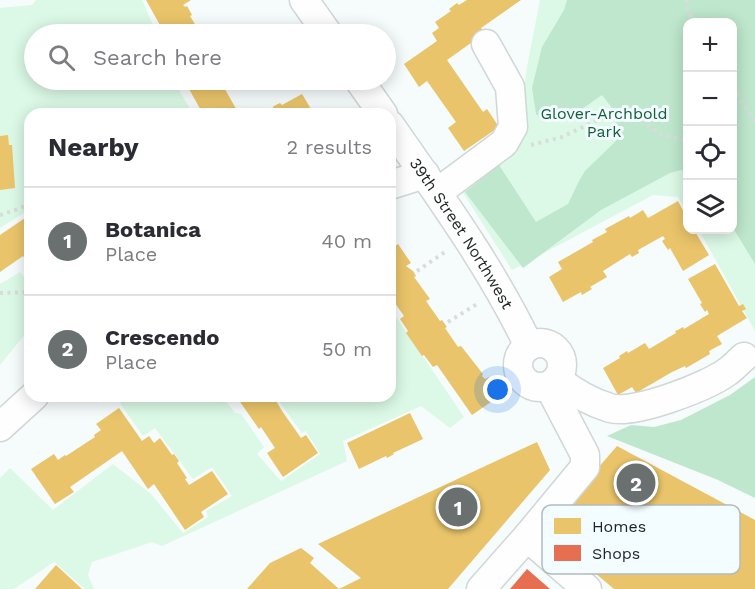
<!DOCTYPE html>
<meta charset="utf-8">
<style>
body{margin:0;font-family:"Work Sans",sans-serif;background:#f2f2f3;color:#2b2b33}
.controls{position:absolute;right:18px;top:18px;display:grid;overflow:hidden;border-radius:12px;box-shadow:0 3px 15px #0003}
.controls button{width:54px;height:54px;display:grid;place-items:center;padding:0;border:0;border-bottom:2px solid #e1e1e2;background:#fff;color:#2b2b33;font:30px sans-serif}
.you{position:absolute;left:498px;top:390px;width:21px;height:21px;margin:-15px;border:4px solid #fff;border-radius:50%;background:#1a73e8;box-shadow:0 0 0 9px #1a73e833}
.badge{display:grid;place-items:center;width:39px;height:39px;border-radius:50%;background:#6a6f6f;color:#fff;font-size:20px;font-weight:700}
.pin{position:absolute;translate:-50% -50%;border:3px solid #fff;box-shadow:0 2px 6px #0006}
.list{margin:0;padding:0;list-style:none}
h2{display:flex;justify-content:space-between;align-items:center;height:78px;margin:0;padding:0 24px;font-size:26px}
h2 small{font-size:20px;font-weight:400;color:#7c7c81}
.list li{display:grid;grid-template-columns:39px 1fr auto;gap:18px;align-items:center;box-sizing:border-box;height:108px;padding:0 24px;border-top:2px solid #e1e1e2}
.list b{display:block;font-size:22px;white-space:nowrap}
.list p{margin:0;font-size:20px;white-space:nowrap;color:#7c7c81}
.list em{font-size:20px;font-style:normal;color:#7c7c81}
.icon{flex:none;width:33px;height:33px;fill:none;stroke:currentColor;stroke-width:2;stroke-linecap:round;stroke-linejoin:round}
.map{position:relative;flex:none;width:755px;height:589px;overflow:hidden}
.search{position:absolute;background:#fff;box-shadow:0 3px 15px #0003;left:24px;top:24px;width:372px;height:66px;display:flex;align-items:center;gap:15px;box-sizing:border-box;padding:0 21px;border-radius:33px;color:#7c7c81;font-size:22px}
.panel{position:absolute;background:#fff;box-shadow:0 3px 15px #0003;left:24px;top:108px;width:372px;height:294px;border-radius:18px}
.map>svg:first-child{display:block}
.green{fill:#dbf9e6}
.forest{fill:#bee7cd}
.homes{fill:#e9c46a}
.shops{fill:#e76f51}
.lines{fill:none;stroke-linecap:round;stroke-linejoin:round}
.minor-casing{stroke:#d1d6d6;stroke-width:31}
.path{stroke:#dadcdc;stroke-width:4;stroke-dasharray:3 4.5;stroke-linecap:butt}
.minor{stroke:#fefefe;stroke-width:28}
.labels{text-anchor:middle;stroke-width:6;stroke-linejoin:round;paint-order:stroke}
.park-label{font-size:16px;fill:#116037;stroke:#f3fcfe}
.street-label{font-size:16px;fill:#1f2324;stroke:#f3fcfe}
.key{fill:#f3fcfe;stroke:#b3bbbd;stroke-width:1.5}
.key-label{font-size:16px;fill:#1f2324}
</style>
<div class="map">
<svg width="755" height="589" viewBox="0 0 755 589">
<rect width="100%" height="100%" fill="#f6fbfb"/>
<path class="green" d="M 36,0 L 142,0 L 157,34 L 34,34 L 34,80 L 173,80 L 193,114 L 30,114 L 30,209 L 0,228 L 0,8 L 32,5 Z
M 540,0 L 755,0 L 755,331 L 699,230 L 732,230 L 732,22 L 688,22 L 687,212 L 678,197 L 653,195 L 512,270 L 462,191 L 517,143 L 527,67 Z
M 20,272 L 30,285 L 30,328 L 0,365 L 0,284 Z
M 390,308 L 464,417 L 450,428 L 421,406 L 343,441 L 347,461 L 162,546 L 152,542 L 92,562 L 88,575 L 94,589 L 85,589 L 54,562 L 14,589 L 0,589 L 0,478 L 10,468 L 53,510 L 113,464 L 151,494 L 183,533 L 208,517 L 206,511 L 232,496 L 212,467 L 193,479 L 155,428 L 143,436 L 115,396 L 222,396 L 235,413 L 241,414 L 264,447 L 257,454 L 281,481 L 320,454 L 306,431 L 302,433 L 278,400 L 284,396 L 390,396 Z"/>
<path class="forest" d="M 567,0 L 755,0 L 755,264 L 733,228 L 732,22 L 688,22 L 687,172 L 681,170 L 670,173 L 601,210 L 523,268 L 465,192 L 499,165 L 536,222 L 568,204 L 579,181 L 585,171 L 616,141 L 616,113 L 602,95 C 584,107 567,123 544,122 L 536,114 L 532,88 L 542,47 L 564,10 Z
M 755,377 L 755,498 L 718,480 L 607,436 L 631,425 L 654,427 L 681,420 L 730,395 Z"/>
<path class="homes" d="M 146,0 L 191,0 L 183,5 L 185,7 L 187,6 L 192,15 L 190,16 L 201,34 L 165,34 Z
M 467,0 L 521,0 L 481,28 L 485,33 L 447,60 L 483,112 L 487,109 L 499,127 L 464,151 L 448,128 L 456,122 L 427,81 L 419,87 L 404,64 L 437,41 L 432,33 L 439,28 L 435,22 L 451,11 L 449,9 L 457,3 L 459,5 Z
M 184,80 L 231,80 L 222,84 L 239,114 L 203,114 Z
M 302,94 L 314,114 L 266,114 L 274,109 L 273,107 L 274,106 L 280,103 L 282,105 Z
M 8,135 L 9,145 L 12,145 L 15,188 L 0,190 L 0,136 Z
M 678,201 L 687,218 L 687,230 L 694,230 L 709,255 L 683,271 L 670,248 L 668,250 L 662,241 L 665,239 L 663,236 L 638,250 L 639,253 L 632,257 L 630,254 L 603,271 L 607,277 L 590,287 L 592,289 L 582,295 L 581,292 L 563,302 L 549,277 L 562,269 L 558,262 L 593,242 L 592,240 L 607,232 L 605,229 L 629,216 L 630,218 L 643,210 L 648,218 Z
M 25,218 L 30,226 L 30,267 L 23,256 L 0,272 L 0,235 Z
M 398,244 L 411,263 L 406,266 L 413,271 L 416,276 L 414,277 L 430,299 L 426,301 L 440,321 L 442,320 L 447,327 L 445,328 L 458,347 L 461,346 L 483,374 L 482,376 L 485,379 L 489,377 L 501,395 L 472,415 L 437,365 L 433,367 L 424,355 L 422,356 L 406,333 L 408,331 L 400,319 L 404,316 L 390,296 L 390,250 Z
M 715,264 L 739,306 L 743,304 L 746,309 L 742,311 L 747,318 L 717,336 L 722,344 L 709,351 L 710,354 L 686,368 L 685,366 L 672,372 L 636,393 L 632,387 L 618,395 L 603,368 L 620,358 L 619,356 L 627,351 L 628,353 L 645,343 L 649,349 L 676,333 L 675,331 L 678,330 L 683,327 L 684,329 L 709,314 L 707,310 L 705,312 L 700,304 L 702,303 L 688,279 Z
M 236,396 L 279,396 L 275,399 L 282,411 L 301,438 L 306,435 L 318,453 L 283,477 L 267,453 L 275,448 L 261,427 L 259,429 Z
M 119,408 L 142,441 L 149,436 L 154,443 L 160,438 L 172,455 L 174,454 L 179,461 L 177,463 L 187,478 L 185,479 L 189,485 L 212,471 L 228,494 L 201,512 L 204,517 L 185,530 L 154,484 L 148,489 L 122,451 L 70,487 L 74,492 L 55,504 L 31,469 L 54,454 L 58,460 L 65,455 L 66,456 L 95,437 L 94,435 L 101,430 L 96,424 Z
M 410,413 L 423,439 L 393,453 L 394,454 L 387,458 L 386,456 L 359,469 L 347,443 Z
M 537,442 L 550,470 L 448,589 L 339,589 L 361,578 L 318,544 Z
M 617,446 L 755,520 L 755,589 L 614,589 L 544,530 Z
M 301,548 L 314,558 L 310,563 L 339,589 L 247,589 L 270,563 Z
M 56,565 L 82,589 L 35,589 Z"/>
<path class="shops" d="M 527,569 L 550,589 L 510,589 Z"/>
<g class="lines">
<g class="minor-casing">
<g id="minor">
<path d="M 304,0 L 328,34"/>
<path d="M 359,80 L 383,114"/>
<path id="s1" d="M 390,125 C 440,197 491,267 529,346"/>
<path d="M 390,185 L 425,174"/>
<path d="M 438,192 L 504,143 L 513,127 L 510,87 L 486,44"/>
<circle cx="540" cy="365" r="22"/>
<path d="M 557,379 C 573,392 590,402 610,408 C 634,415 706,387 727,372 C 733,368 738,362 744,357"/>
<path d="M 0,427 L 34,396"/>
<path d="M 527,537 L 585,467 L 585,455 L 549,386"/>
<path d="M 481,589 L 527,537 L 587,589"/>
</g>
</g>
<path class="path" d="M 687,0 L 686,6 L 693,22
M 732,88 L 750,114 L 755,125
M 531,145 L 562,137 L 617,111 L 634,114 L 659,134 L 688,141
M 0,215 L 21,208 L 30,203
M 417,271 L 445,252
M 0,293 L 30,292
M 448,322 L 477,304"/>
<use href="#minor" class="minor"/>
</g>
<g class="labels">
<g class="park-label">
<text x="604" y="119">Glover-Archbold<tspan x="604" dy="18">Park</tspan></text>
</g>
<g class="street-label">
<text dy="6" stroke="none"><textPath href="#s1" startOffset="130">39th Street Northwest</textPath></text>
</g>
</g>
<rect x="542" y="505" width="198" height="69" rx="9" class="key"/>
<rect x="554" y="518" width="27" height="16" fill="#e9c46a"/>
<rect x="554" y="545" width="27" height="16" fill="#e76f51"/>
<g class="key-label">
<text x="592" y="532">Homes</text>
<text x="592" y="559">Shops</text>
</g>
</svg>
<div class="controls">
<button>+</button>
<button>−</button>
<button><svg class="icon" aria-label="locate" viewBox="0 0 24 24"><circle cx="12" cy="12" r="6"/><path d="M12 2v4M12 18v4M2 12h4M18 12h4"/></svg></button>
<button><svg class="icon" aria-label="layers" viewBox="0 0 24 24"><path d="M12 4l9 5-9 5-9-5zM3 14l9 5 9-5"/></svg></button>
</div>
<div class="you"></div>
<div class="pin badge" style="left:458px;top:507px">1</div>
<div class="pin badge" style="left:636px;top:483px">2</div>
<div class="search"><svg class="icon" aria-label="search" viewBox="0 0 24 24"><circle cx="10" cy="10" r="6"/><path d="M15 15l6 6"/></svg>Search here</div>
<section class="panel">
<h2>Nearby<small>2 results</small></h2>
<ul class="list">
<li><span class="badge">1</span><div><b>Botanica</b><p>Place</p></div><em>40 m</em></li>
<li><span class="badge">2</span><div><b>Crescendo</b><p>Place</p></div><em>50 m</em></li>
</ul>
</section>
</div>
